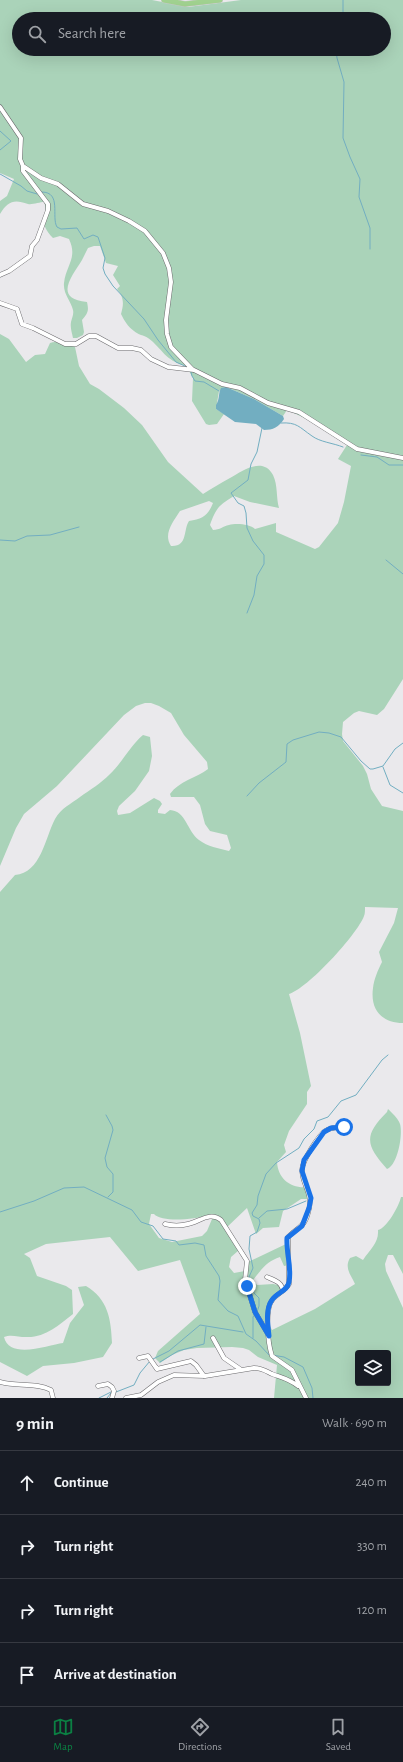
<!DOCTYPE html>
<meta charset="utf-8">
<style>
body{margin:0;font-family:"Alegreya Sans",sans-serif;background:#20242c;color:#f1f3f6}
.controls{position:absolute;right:12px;bottom:12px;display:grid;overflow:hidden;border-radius:4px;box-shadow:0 4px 16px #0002}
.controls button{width:36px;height:36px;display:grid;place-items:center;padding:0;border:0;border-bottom:1px solid #363941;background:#171b24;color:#f1f3f6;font:20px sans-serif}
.stop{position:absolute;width:12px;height:12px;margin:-9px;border:3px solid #1a73e8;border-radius:50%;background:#fff}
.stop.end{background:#1a73e8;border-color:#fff;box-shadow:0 1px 4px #0008}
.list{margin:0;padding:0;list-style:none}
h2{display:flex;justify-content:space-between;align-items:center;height:52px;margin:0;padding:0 16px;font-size:17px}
h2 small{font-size:13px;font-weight:400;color:#9ea1a6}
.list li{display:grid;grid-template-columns:26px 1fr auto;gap:12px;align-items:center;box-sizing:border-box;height:64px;padding:0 16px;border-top:1px solid #363941}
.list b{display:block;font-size:15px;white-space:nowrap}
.list em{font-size:13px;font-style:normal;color:#9ea1a6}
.icon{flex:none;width:22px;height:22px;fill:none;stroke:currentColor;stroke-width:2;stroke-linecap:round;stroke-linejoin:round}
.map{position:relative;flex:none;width:403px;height:1398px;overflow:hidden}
.search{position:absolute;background:#171b24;box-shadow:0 4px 16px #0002;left:12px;right:12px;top:12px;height:44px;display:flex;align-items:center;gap:10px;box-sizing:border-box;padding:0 14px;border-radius:22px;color:#9ea1a6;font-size:15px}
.sheet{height:308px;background:#171b24}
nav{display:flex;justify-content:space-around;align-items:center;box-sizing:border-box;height:56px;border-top:1px solid #363941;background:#171b24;font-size:11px;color:#9ea1a6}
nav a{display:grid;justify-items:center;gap:2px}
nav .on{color:#0b8043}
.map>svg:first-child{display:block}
.green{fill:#aad3b9;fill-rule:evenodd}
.water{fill:#72aec1}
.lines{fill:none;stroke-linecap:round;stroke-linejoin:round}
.stream{stroke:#72aec1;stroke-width:1}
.minor-casing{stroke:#6b6a6d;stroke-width:5}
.major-casing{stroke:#c8c8c8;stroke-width:6}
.minor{stroke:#fff;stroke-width:4}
.major{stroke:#a0d18f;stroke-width:5}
.route{stroke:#1a73e8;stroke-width:5}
</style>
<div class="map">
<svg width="403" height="1398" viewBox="0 0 403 1398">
<rect width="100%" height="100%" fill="#eae9ec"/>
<path class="green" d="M 0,0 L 152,0 L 188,7 L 241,0 L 403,0 L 403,679 L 384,709 L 377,715 L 359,711 L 354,713 L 343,722 L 342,734 L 343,741 L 363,766 L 367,774 L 371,789 L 382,806 L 403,811 L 403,1023 C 382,1023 370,1010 373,988 C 374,979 378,970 382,962 L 379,952 L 394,923 L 398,908 L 365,907 C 365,910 365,914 364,916 C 357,935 307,989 289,994 L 300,1033 L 311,1086 L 307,1092 L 307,1104 L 289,1131 L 284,1145 L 286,1152 L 277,1162 C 278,1179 291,1189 308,1187 L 312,1199 L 301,1199 L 283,1211 L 279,1227 L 263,1228 L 256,1234 L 247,1208 L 225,1229 L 238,1251 L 231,1257 L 229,1267 L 234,1273 L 245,1271 L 248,1262 L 286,1244 L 289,1265 L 284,1266 L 280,1257 C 267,1261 261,1270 253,1280 L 257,1285 L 273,1284 L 278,1285 L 282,1290 L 271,1301 L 269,1324 L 272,1330 L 315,1309 L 355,1284 C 351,1275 344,1268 350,1258 L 356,1256 L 363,1260 C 370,1249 379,1243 378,1230 C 387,1228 399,1206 401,1197 L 403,1197 L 403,1274 L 393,1255 L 388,1255 L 385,1264 L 386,1271 L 403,1308 L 403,1398 L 274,1398 L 277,1365 L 258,1357 L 249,1350 L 243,1348 L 232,1347 L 197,1348 L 184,1350 L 172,1355 L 160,1363 L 155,1358 L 158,1351 L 200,1314 L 180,1260 L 138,1271 L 110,1237 L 46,1244 L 24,1254 L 30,1258 L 37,1276 L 66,1286 L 72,1290 L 73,1314 C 59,1325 45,1338 26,1337 C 18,1337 11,1334 4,1337 C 9,1360 49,1345 63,1343 L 70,1323 L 84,1305 L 78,1287 L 86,1286 C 108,1299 111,1319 112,1343 L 103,1357 L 74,1363 L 43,1366 L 27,1376 L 0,1362 L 0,892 L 15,875 C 41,873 45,838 55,819 C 61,808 71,804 80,797 C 90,790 101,783 109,775 C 122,763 130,746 143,735 L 150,737 L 152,756 L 149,771 L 135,791 L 119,806 L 117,811 L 118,815 L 130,813 L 154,798 L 160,801 L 162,804 L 158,810 L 158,813 L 165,814 L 170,810 C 186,811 187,831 199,840 C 208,847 218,848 229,851 L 231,848 L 227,835 L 210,831 L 205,824 L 200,805 L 194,797 L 171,797 L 170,794 C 179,781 196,778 208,769 L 207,762 L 184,735 L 171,713 L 159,706 L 151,703 L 145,703 L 136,706 L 124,715 L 57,786 L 24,814 L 16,828 L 0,866 L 0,334 L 9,339 L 26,362 L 35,355 L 45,354 L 50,343 C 58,340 67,345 75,347 L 79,366 L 90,384 L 99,389 L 124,408 L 142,425 L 168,462 L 203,494 C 212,488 221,483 230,478 C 242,471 263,456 273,475 C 278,485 276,498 279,508 L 250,502 L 234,496 C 219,505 216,508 210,525 L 213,530 C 220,530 223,526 229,525 C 236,523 250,524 255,529 L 276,523 L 276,532 L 315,549 L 319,547 L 338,523 L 344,502 L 351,466 L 338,459 L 347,445 L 320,425 L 287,410 L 283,416 L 254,399 L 226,387 L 219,391 L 216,409 L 224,414 L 217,424 L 209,425 L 206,424 L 192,401 L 193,378 L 186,366 C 164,360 163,349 148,338 C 144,335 138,335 134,331 C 128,327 124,320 121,314 C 124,303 124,298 117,289 L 120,286 L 113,275 L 118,266 L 106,263 L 100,246 L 94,246 L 88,248 C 86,252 84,256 82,260 C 73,275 52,299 87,302 C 89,311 88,313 82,320 L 84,332 L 83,335 L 77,338 L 73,338 C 72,333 70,328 71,322 C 72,318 74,314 73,310 C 71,301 63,294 64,283 C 66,265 78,258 69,239 L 60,236 L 53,238 C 36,221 50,217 44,202 C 40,202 32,205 28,204 C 14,199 8,201 0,214 L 0,201 L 7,196 L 14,179 L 0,173 ZM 19,19 L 384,19 L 384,49 L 19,49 ZM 209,501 L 213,503 C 208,516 202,519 189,521 C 183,530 188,547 171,546 C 163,534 173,522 180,511 ZM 151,1214 L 154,1214 C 162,1223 195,1219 207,1216 L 212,1219 L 207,1231 L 202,1236 L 172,1242 L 159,1238 L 149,1224 ZM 358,1353 L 388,1353 L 388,1383 L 358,1383 Z
M 388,1109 C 392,1113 398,1118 400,1124 C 403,1134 398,1165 387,1169 C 366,1145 363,1136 387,1112 Z"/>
<path class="water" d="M 226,387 L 254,399 L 283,416 L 284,419 C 279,427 273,430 264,430 L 256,424 L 235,422 L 216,409 L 216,405 C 220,399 218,394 221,388 Z"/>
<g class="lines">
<path class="stream" d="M 343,0 L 343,19
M 336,49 L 337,58 L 344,82 L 343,138 L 350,157 L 360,179 L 359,197 L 370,228 L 370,249
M 0,131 L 11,141 L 0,150
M 0,174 L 21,186 L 27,191 L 37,194
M 42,192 C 62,192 51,217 57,227 L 61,229 L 77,228 L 84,239 L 93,235 L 98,237 L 105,258 L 103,268 L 105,274 L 113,286 L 144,319 L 158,340 L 176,362 L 187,367
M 191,372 L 192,376 L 195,381 L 204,382 L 219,391
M 281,423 C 297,422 299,427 312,436 C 320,442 333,443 343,447
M 361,455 L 377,457 L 389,465 L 403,465
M 0,540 L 15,541 L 27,536 L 50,535 L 79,527
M 386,560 L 403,574
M 247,613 L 254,595 L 257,576 L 264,564 L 264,555 L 253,541 L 247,528 L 246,513 L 244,506 L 238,503 L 231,493 L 248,480 L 251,464 L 257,452 L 262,428
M 383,767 L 390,785 L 403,793
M 247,796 L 259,783 L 286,762 L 287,744 L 293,740 L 319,732 L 329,733 L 341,737 L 361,761 L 370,769 L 373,769 L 383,766 L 395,749 L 403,743
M 106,1115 L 112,1126 L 113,1130 L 105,1158 L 107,1167 L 113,1174 L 113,1192 L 108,1197
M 0,1212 L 34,1201 L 64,1188 L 84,1187 L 132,1210 L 141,1222 L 153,1226 L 163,1239 L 176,1241 L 179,1245 L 195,1243 L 204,1245 L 206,1256 L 219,1276 L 220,1281 L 218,1300 L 228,1311 L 238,1316 L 246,1334 L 256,1341 L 269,1355
M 259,1218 L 267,1211 L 287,1209 L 306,1201
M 257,1312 L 259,1306 L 259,1298 L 254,1293 L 249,1277 L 253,1268 L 249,1249 L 250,1236 L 257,1232 L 260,1223 L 259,1219 L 253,1216 L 252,1213 L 257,1205 L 258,1196 L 266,1174 L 276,1163 L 299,1148 L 304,1139 L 314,1129 L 317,1121 L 328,1117 L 341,1101 L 356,1095 L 382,1060 L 388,1055
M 253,1338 L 253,1317 L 255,1314
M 272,1355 L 284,1357 L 303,1367 L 312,1388 L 313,1398
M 153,1359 L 169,1351 L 200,1325 L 243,1332
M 160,1362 L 178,1351 L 204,1344 L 206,1327
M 116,1392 L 134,1385 L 140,1373 L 150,1361
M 99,1398 L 111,1392
M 107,1398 L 111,1393"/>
<g class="minor-casing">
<path id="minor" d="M 0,107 L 21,138 L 20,159 L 23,166 L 41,178 L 58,184 L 83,204 L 108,211 L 129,221 L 145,231 L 163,253 L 169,268 L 171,282 L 166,320 L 167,334 L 171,347 L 193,370
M 0,275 L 9,271 L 30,256 L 32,246 L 37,240 L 48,210 L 48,204 L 23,171 L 23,166
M 0,303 L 17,309 L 22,324 L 33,328 L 65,344 L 76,344 L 89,336 L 96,336 L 118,348 L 132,348 L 141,350 L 151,359 L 168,367 L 194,370 L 222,384 L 240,388 L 268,403 L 299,412 L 357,449 L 403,458
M 165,1224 C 173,1226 180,1226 188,1224 C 199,1222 210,1211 221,1220 L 247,1261 L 245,1280 L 255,1312 L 268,1334
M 267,1277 C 274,1280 282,1282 283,1291
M 213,1338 L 224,1358 L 240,1369
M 139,1358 L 148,1356 L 157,1369 L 191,1361 L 196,1365 L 204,1376
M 0,1382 C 17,1387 35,1382 51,1390 L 53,1398
M 98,1386 L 108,1384 L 112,1387 L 114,1391 L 112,1398
M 126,1398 L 141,1395 L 158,1382 L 174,1375 L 205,1376 L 254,1368 C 262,1368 266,1371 272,1374 C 283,1378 289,1379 298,1386
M 306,1398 L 292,1370 L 272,1356 C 268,1344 264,1308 273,1299 C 278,1293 285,1291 289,1284 L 288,1237 C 300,1225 305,1228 309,1209 C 313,1194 302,1184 302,1170 C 302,1161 319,1135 325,1131 C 331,1127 338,1127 344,1127"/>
</g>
<g class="major-casing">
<path id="major" d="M 164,0 L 185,4 L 220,0"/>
</g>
<use href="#minor" class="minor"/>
<use href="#major" class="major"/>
</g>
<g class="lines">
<path class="route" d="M 247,1286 L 255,1312 L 269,1336 C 268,1326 265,1309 272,1300 C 277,1292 287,1292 289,1282 C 292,1268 286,1253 287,1238 L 302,1226 L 309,1208 L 311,1198 L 302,1171 L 304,1160 L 324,1132 L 331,1128 L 344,1127"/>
</g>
</svg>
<div class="controls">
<button><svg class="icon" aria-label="layers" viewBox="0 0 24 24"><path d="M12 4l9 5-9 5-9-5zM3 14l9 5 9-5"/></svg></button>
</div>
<div class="stop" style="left:344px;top:1127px"></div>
<div class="stop end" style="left:247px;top:1286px"></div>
<div class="search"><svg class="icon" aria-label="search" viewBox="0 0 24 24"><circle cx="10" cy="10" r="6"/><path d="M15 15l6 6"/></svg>Search here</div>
</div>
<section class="sheet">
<h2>9 min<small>Walk · 690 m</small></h2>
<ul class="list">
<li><svg class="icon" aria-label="ahead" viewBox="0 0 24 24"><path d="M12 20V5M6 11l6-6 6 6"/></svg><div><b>Continue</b></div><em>240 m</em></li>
<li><svg class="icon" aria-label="right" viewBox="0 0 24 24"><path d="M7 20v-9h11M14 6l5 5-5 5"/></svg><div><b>Turn right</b></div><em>330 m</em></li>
<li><svg class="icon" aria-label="right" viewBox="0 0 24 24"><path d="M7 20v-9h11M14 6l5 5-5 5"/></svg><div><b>Turn right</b></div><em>120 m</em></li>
<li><svg class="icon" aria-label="arrive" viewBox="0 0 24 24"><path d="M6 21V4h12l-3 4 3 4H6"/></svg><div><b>Arrive at destination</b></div></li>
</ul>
</section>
<nav>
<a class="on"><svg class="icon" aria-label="map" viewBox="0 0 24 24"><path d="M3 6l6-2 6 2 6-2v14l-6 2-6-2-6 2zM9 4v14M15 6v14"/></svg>Map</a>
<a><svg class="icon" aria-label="directions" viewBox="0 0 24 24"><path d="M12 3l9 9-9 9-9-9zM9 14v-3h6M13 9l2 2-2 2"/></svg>Directions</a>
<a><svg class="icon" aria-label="saved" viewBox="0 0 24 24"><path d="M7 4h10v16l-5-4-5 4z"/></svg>Saved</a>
</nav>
